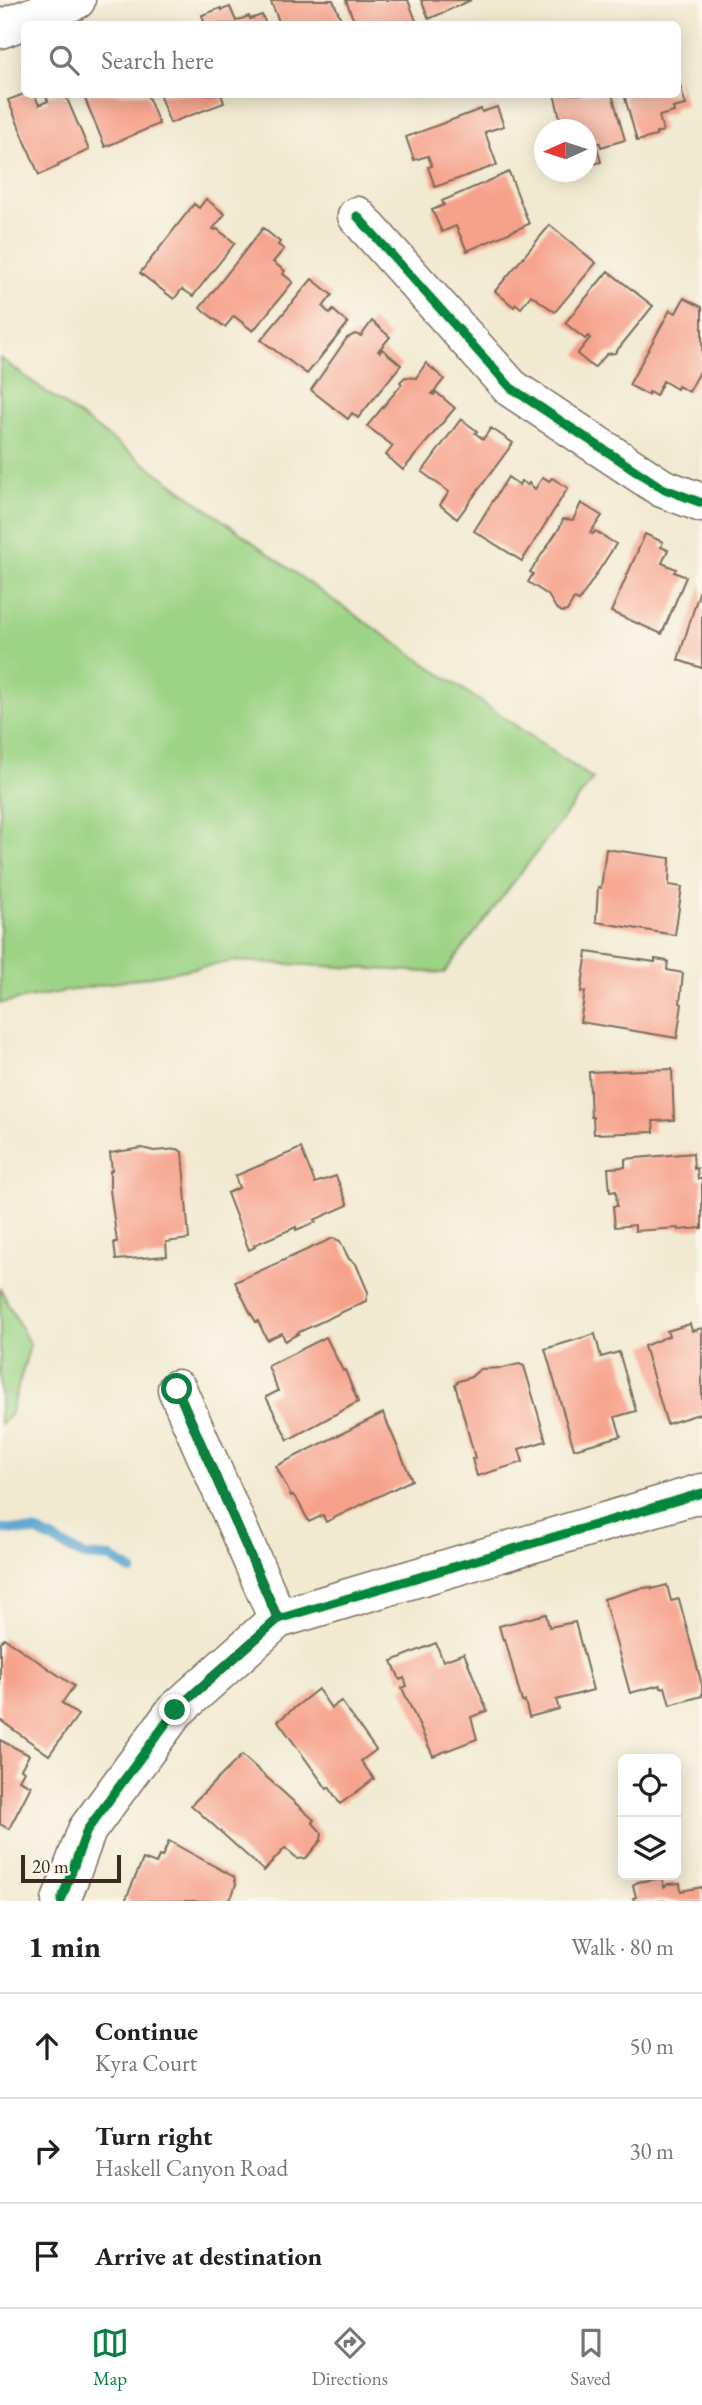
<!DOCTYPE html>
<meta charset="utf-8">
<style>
body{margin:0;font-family:"EB Garamond",serif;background:#f2f2f2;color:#222}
.controls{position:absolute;right:21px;bottom:21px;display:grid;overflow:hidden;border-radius:10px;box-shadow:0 4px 18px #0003}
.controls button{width:63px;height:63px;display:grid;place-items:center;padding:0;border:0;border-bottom:2px solid #e0e0e0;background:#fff;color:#222;font:35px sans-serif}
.compass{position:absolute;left:534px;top:119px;width:63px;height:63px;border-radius:50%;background:#fff;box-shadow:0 4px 18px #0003;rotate:267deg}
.scale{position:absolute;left:21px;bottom:18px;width:100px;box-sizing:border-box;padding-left:7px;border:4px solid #3b2a1e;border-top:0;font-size:19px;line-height:24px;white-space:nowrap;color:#3b2a1e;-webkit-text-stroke:5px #fbf7ec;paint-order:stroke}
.stop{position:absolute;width:21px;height:21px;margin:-16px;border:5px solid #0b8043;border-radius:50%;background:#fff}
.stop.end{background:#0b8043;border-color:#fff;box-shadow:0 2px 7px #0008}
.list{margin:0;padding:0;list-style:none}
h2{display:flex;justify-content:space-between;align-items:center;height:91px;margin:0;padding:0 28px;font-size:30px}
h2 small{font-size:23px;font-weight:400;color:#767676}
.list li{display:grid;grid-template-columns:46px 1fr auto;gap:21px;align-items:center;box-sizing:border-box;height:105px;padding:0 28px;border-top:2px solid #e0e0e0}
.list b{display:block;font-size:26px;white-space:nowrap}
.list p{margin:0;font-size:23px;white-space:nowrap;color:#767676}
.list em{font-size:23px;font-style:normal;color:#767676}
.icon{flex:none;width:38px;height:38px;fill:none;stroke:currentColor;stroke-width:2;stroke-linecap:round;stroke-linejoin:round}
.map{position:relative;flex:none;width:702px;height:1901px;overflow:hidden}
.search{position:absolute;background:#fff;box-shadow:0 4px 18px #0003;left:21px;right:21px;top:21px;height:77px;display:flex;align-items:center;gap:18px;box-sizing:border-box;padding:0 24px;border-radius:10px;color:#767676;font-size:26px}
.sheet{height:406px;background:#fff}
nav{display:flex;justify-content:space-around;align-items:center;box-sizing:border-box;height:98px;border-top:2px solid #e0e0e0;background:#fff;font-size:19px;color:#767676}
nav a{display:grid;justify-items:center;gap:4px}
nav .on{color:#0b8043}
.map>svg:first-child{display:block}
.green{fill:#9cd385;stroke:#6c7e52;stroke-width:2}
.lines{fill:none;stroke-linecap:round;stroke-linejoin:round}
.stream{stroke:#55a2ce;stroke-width:10}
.building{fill:#f6a18b}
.minor-casing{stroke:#7b6d5c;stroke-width:41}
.minor{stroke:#fff;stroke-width:38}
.cycleway-casing{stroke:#fbf7ec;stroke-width:13}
.cycleway{stroke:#00873e;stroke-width:9}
.route{stroke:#0b8043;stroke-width:9}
</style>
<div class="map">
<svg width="702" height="1901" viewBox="0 0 702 1901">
<rect width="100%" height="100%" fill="#fbf7ec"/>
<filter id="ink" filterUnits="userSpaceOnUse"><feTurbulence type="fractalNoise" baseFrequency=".0143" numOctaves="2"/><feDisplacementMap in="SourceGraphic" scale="14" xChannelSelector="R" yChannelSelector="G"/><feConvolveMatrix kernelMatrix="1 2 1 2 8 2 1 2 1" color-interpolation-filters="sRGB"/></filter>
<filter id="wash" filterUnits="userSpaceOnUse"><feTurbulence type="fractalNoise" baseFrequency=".00686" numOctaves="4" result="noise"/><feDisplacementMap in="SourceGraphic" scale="28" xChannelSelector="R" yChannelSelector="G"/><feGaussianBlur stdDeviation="1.57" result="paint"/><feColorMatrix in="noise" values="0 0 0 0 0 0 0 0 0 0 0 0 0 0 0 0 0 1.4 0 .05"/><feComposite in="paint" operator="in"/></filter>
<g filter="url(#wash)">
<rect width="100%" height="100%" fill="#f1e9d0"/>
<path class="green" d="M 0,358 L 313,586 L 593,779 L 444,973 L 235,961 L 0,1003 Z
M 0,1288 L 30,1345 L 10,1415 L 0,1424 Z"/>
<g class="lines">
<path class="stream" d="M 0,1530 L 7,1529 L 38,1532 L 84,1556 L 111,1558 L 132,1571"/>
</g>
<g id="blocks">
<path class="building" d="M 276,0 L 333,0 L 343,24 L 280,24 L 271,2 Z
M 346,0 L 408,0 L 416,21 L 413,22 L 414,24 L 355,24 Z
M 421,0 L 471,0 L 429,19 Z
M 230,7 L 236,21 L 249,16 L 250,19 L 262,15 L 266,24 L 205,24 L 202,15 L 221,8 L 222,10 Z
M 678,79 L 686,105 L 673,108 L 674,112 L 659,116 L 663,131 L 656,133 L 656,136 L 637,141 L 624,94 L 678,94 Z
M 24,94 L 34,94 L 39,105 L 48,101 L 46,97 L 52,94 L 65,94 L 89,150 L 58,164 L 59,166 L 39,175 L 8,100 Z
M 83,94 L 147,94 L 159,124 L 105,147 Z
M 159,94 L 221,94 L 224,103 L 170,123 Z
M 554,94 L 612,94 L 625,140 L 601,147 L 600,143 L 596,144 L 601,162 L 586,166 L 586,130 L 563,130 Z
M 497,107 L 504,126 L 485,132 L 497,165 L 435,187 L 428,167 L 432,166 L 428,156 L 414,160 L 406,137 L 481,109 L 482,112 Z
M 509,172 L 529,224 L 467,251 L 456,226 L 442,232 L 432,210 L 444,205 L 442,201 Z
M 206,199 L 225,214 L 213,229 L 215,230 L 217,229 L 235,243 L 193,296 L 182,289 L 174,299 L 140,273 L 190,209 L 194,204 L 199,208 Z
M 550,225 L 596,263 L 555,312 L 531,295 L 521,308 L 516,304 L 514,307 L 495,291 Z
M 263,228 L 280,242 L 278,245 L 284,249 L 273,262 L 285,271 L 283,274 L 293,282 L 253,331 L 234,316 L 225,327 L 200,308 Z
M 608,271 L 653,306 L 615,353 L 607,354 L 594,368 L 577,354 L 590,338 L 588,336 L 585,339 L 565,323 Z
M 312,279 L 332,295 L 323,307 L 330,314 L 333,310 L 348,323 L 307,374 L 261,340 Z
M 684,298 L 702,307 L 702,368 L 689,392 L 678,386 L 677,389 L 663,381 L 656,396 L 649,392 L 648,395 L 629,385 L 670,310 L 676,313 Z
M 372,321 L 390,337 L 378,351 L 380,352 L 382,349 L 401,365 L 358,418 L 352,413 L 348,419 L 311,390 L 347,338 L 355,334 L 361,336 Z
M 426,363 L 444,379 L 432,394 L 434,395 L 436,392 L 455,408 L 403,470 L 386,455 L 393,446 L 367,426 L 402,384 L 400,382 L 405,377 L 416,378 Z
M 461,419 L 477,431 L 475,433 L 483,439 L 491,428 L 513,443 L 457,519 L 440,505 L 449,492 L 422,472 Z
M 508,477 L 519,485 L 521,481 L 528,485 L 529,483 L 535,489 L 543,477 L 549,481 L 552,478 L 568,488 L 522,561 L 474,531 Z
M 581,503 L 602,516 L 590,533 L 593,534 L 595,531 L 616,544 L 579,601 L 574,599 L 567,611 L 562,612 L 556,608 L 548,595 L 528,582 L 533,574 L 530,572 L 560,527 L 563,519 L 573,520 Z
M 645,534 L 663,542 L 661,547 L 668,550 L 662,563 L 676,569 L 674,572 L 686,577 L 662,634 L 611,612 Z
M 702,583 L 702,668 L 678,660 Z
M 606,849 L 670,858 L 669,885 L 682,887 L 675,935 L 596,922 L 598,887 L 601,888 Z
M 587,952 L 655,962 L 655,959 L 668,961 L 667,970 L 683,973 L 680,1003 L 682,1004 L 677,1038 L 580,1022 L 585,992 L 581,992 Z
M 672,1069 L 674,1120 L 653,1121 L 654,1132 L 594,1134 L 593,1117 L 591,1117 L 589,1072 Z
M 142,1148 L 154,1151 L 178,1149 L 182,1152 L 189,1239 L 166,1242 L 167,1256 L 116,1260 L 114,1242 L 117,1242 L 110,1190 L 110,1171 L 112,1170 L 110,1153 Z
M 301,1148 L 315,1183 L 336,1176 L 348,1205 L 314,1220 L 316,1222 L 296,1230 L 296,1227 L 254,1245 L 255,1247 L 249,1250 L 227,1193 L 239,1188 L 235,1176 Z
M 693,1153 L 694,1169 L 697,1168 L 698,1179 L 702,1179 L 702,1228 L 678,1230 L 678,1228 L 635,1231 L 635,1225 L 615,1227 L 613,1206 L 617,1206 L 616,1191 L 610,1192 L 608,1168 L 625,1167 L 625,1159 Z
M 333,1238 L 340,1241 L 349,1259 L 356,1264 L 368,1292 L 366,1301 L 297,1333 L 298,1334 L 285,1341 L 282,1333 L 267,1340 L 258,1321 L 256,1322 L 250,1312 L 235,1282 Z
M 690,1324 L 692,1331 L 702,1328 L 702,1413 L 667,1424 L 644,1346 L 669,1336 L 667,1331 Z
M 595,1334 L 601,1357 L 619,1352 L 636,1411 L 615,1417 L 621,1436 L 574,1449 L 545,1349 Z
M 326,1337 L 343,1371 L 345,1370 L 358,1402 L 288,1440 L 266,1397 L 278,1391 L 268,1366 Z
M 519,1364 L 524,1366 L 546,1441 L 519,1449 L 523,1462 L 477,1476 L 472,1459 L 475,1458 L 455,1384 L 459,1381 L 471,1377 L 480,1369 L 503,1368 Z
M 383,1413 L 412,1480 L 326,1522 L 323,1515 L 309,1522 L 299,1503 L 293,1495 L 291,1496 L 276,1466 Z
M 667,1585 L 671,1601 L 679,1599 L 702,1685 L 702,1696 L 670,1705 L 665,1687 L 661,1688 L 660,1685 L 630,1693 L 604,1599 L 637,1589 L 652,1587 L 652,1589 Z
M 546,1614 L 549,1627 L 575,1622 L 593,1690 L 556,1700 L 559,1709 L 529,1717 L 525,1701 L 522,1702 L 505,1639 L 503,1640 L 499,1626 Z
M 4,1638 L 74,1686 L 62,1703 L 78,1715 L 49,1755 L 0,1720 L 0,1643 Z
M 436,1643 L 443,1661 L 464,1653 L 487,1711 L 471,1717 L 477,1739 L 433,1756 L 402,1688 L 407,1686 L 404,1678 L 400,1680 L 392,1661 Z
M 318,1689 L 331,1708 L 341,1701 L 376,1750 L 361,1761 L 374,1779 L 340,1804 L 329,1787 L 327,1789 L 278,1721 Z
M 0,1740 L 29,1755 L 21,1769 L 24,1771 L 19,1780 L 31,1786 L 9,1829 L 0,1824 Z
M 242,1755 L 314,1820 L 312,1822 L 322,1833 L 321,1840 L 306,1858 L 298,1859 L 285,1848 L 264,1871 L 191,1805 Z
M 169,1841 L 234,1877 L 236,1884 L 232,1896 L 225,1901 L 125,1901 L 143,1859 L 156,1864 L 159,1856 L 162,1857 Z
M 662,1878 L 664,1887 L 668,1884 L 680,1883 L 681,1891 L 702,1887 L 702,1901 L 634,1901 L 633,1898 L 636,1897 L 633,1885 L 638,1882 Z"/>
</g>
</g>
<g filter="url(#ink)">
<use href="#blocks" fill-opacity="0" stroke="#7b6d5c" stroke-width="2"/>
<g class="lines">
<g class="minor-casing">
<path id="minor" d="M 0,29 L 76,0
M 357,216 L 511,388 L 662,488 L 702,503
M 177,1389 L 278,1619
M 61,1901 L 87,1830 L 175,1711 L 278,1619 L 702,1493"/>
</g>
<use href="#minor" class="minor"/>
<g class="cycleway-casing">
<path id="cycleway" d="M 357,216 L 511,388 L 662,488 L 702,503
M 177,1389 L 278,1619
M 61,1901 L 87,1830 L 175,1711 L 278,1619 L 702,1493"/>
</g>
<use href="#cycleway" class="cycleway"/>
</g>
</g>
<g class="lines" filter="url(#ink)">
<path class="route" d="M 175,1710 L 278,1619 L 177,1389"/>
</g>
</svg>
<div class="controls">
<button><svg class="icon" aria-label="locate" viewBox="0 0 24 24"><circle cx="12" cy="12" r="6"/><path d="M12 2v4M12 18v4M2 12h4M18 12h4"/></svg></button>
<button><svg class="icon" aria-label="layers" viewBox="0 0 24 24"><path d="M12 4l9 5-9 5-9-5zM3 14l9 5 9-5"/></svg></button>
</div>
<svg class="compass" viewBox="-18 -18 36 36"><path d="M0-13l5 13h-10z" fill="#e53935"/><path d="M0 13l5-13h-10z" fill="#767676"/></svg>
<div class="scale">20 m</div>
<div class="stop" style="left:177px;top:1389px"></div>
<div class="stop end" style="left:175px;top:1710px"></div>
<div class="search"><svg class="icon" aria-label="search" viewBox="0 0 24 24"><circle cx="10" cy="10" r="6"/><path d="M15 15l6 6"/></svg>Search here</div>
</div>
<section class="sheet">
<h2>1 min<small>Walk · 80 m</small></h2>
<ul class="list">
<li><svg class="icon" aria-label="ahead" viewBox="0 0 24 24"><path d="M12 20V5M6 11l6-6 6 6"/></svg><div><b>Continue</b><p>Kyra Court</p></div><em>50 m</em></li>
<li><svg class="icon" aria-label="right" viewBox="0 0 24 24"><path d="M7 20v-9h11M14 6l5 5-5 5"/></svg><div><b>Turn right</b><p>Haskell Canyon Road</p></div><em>30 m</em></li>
<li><svg class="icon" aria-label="arrive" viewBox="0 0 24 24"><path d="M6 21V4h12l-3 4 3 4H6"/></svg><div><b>Arrive at destination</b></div></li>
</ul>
</section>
<nav>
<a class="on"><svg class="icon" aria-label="map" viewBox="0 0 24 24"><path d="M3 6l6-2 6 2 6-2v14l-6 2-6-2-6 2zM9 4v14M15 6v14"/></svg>Map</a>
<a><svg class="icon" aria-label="directions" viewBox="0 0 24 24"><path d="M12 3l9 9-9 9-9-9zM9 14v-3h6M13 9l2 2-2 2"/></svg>Directions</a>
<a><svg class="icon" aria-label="saved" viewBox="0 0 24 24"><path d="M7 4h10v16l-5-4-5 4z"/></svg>Saved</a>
</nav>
